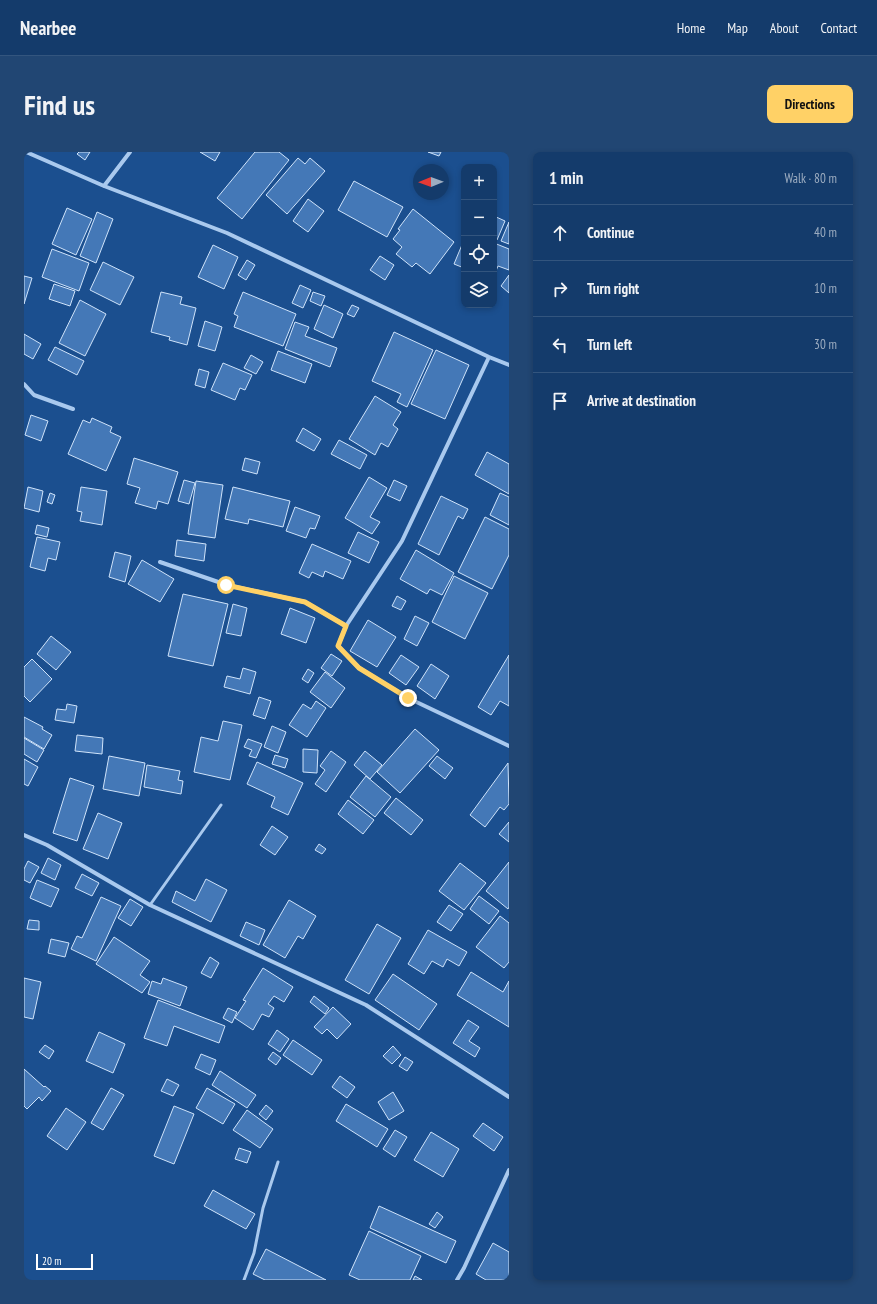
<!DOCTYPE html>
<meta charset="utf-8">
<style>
body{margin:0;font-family:"PT Sans Narrow",sans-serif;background:#214673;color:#f1f3f6}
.controls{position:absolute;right:12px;top:12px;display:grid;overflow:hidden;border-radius:8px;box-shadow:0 2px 6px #0003}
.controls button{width:36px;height:36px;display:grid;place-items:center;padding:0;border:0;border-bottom:1px solid #33557e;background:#143b6b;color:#f1f3f6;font:20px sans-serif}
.compass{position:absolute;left:389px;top:12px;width:36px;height:36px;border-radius:50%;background:#143b6b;box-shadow:0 2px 6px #0003;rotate:269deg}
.scale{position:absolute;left:12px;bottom:10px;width:57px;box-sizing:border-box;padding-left:4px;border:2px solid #fff;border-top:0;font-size:11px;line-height:14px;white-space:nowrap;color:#fff;-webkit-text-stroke:3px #1b4f8f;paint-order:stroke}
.stop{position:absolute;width:12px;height:12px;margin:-9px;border:3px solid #ffd166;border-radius:50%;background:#fff}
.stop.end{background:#ffd166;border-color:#fff;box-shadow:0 1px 4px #0008}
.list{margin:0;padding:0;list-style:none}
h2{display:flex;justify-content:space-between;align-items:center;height:52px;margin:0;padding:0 16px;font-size:17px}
h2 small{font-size:13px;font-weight:400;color:#9dadc1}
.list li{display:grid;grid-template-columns:26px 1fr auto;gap:12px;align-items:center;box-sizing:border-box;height:56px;padding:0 16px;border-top:1px solid #33557e}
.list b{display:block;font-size:15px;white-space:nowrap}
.list em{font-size:13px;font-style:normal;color:#9dadc1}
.icon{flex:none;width:22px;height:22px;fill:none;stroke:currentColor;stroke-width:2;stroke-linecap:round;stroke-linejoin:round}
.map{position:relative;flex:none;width:485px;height:1128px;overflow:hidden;border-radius:8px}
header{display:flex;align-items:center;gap:24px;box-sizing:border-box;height:56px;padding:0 20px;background:#143b6b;border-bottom:1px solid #33557e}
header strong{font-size:19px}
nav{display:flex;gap:22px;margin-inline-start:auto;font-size:14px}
.intro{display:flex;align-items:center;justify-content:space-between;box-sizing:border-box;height:96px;padding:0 24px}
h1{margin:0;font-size:28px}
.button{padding:10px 18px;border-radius:8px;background:#ffd166;color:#111;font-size:14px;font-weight:700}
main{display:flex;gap:24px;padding:0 24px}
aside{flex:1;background:#143b6b;border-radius:8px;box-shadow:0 2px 6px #0003}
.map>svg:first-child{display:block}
.building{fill:#4478b7;stroke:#cfe3fa}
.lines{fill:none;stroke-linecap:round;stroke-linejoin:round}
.service{stroke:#a9c9ee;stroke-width:3}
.minor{stroke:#a9c9ee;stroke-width:4}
.route{stroke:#ffd166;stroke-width:5}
</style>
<header>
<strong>Nearbee</strong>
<nav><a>Home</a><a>Map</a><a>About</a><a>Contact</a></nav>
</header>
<div class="intro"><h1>Find us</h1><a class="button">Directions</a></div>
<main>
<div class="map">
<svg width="485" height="1128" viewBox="0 0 485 1128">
<rect width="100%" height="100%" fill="#1b4f8f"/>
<path class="building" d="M 55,0 L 66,0 L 61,8 L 53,2 Z
M 176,0 L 196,0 L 191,9 Z
M 231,0 L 255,0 L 265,8 L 218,67 L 193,46 Z
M 404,0 L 417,0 L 415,4 Z
M 274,6 L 281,12 L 286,6 L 301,19 L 263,62 L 242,43 Z
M 330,29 L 379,55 L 363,85 L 314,58 Z
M 284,47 L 300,59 L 284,80 L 269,69 Z
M 43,56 L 68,67 L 52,103 L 28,92 Z
M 389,57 L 430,90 L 406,122 L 392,111 L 388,115 L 372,102 L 378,95 L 369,87 L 376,78 L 374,77 Z
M 73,60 L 89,67 L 72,111 L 56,104 Z
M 470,64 L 481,69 L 473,88 L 470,87 Z
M 485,70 L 485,92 L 477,89 Z
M 440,88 L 440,116 L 430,112 Z
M 470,91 L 485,97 L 485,118 L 474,114 L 470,124 Z
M 189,93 L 214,105 L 200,137 L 174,125 Z
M 28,97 L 65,111 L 55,139 L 18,125 Z
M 356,104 L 370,113 L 361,128 L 346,118 Z
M 223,108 L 231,113 L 222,128 L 214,123 Z
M 79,110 L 110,125 L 96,153 L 66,138 Z
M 485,123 L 485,141 L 477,134 Z
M 0,124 L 8,126 L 0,152 Z
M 30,132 L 51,139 L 46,154 L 25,147 Z
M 276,133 L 287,138 L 279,156 L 268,151 Z
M 137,140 L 158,145 L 156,152 L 172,156 L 163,193 L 145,188 L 146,185 L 127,180 Z
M 219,140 L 272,162 L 259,194 L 210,175 L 214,164 L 210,162 Z
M 289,140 L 301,144 L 297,154 L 286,149 Z
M 56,148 L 82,162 L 61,204 L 35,191 Z
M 300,153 L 319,162 L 309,186 L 290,177 Z
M 328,153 L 335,156 L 330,165 L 323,162 Z
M 181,169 L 198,175 L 191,199 L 174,194 Z
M 271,170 L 285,175 L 281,184 L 313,196 L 306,215 L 261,197 Z
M 370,180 L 409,198 L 383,255 L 373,250 L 377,242 L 348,229 Z
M 0,182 L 17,192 L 9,207 L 0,202 Z
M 31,195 L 60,209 L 53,223 L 24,208 Z
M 412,198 L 445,213 L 421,267 L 387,252 Z
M 254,199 L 288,212 L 281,231 L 247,218 Z
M 227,203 L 239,210 L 232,222 L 220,216 Z
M 199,211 L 228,223 L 221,238 L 216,236 L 211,248 L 187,238 Z
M 175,217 L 185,220 L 181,236 L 171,233 Z
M 351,244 L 377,260 L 369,273 L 374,277 L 364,295 L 357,291 L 351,303 L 325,287 Z
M 7,263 L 24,269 L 17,289 L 1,283 Z
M 68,266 L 88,275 L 86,280 L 97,285 L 82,319 L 44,302 L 59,268 L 66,271 Z
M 279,276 L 297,287 L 290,299 L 272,289 Z
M 315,288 L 343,303 L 336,317 L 307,302 Z
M 463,300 L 485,312 L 485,342 L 451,323 Z
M 110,306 L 154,320 L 144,352 L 134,349 L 132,357 L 111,351 L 116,336 L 103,332 Z
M 221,306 L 236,310 L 233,322 L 218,318 Z
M 345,325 L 363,336 L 346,365 L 356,370 L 348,382 L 321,366 Z
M 160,328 L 171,331 L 165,352 L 154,349 Z
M 370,328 L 383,334 L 376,349 L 363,343 Z
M 172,329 L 199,333 L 191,386 L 164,382 Z
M 4,335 L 19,339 L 15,360 L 0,356 Z
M 57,335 L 83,339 L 78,373 L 56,369 L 58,360 L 53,359 Z
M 209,335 L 266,349 L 259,375 L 225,367 L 224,372 L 201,367 Z
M 26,341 L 31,343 L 28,352 L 23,350 Z
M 476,341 L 485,345 L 485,373 L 466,363 Z
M 417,344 L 444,357 L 439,367 L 434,364 L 415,403 L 394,392 Z
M 271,355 L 296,364 L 291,377 L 286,376 L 282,386 L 262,379 Z
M 461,365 L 485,377 L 485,403 L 468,437 L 434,420 Z
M 13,373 L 25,376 L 23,385 L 11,382 Z
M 334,380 L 355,390 L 345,411 L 324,401 Z
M 13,385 L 36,390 L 32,408 L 24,406 L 21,419 L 6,415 Z
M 153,388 L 182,392 L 180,409 L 151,404 Z
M 288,392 L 327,409 L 319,427 L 301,419 L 299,425 L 288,420 L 285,426 L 275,421 Z
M 392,398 L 430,421 L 418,443 L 406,437 L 403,442 L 376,427 Z
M 91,400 L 107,404 L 101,430 L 85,425 Z
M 118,408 L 150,427 L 136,450 L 104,432 Z
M 430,424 L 464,441 L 441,487 L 408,470 Z
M 159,442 L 204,452 L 189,514 L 144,504 Z
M 373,444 L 382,449 L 377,458 L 368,454 Z
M 209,452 L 223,456 L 217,484 L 202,481 Z
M 266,456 L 291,466 L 282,491 L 257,482 Z
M 391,464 L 405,471 L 393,494 L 380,487 Z
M 344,468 L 372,485 L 353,515 L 326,499 Z
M 27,484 L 47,500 L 32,518 L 13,502 Z
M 307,502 L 318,509 L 308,524 L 297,516 Z
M 377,503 L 395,515 L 382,533 L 365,521 Z
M 485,503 L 485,554 L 476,549 L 467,563 L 454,555 Z
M 8,507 L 28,527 L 6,550 L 0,544 L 0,515 Z
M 407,512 L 425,524 L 411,547 L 393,534 Z
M 219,516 L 232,520 L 226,542 L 200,535 L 203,524 L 216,527 Z
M 284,517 L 290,521 L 284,531 L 278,527 Z
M 301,520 L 321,536 L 307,556 L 286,540 Z
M 235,545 L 247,549 L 241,567 L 229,563 Z
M 292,549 L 302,556 L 283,585 L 265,573 L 279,552 L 287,557 Z
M 43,552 L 53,554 L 50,571 L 31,568 L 33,557 L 42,558 Z
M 0,565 L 19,575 L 18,577 L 28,583 L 20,597 L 0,585 Z
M 199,569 L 218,573 L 206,628 L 170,620 L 177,585 L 194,589 Z
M 248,574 L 262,580 L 254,601 L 240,595 Z
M 391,577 L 415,598 L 376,641 L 353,620 Z
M 53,583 L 79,586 L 78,602 L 51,599 Z
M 0,586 L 20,598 L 13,610 L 0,602 Z
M 224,587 L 238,592 L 232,606 L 225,604 L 228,598 L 220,595 Z
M 279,597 L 294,598 L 293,621 L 279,620 Z
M 307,599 L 322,610 L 302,640 L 291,632 L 301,618 L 296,614 Z
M 341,599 L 358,613 L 346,627 L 330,613 Z
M 251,603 L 264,607 L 261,616 L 248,612 Z
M 85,604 L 121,611 L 115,644 L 79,637 Z
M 413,604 L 429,616 L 421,627 L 405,614 Z
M 0,607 L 14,615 L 4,634 L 0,632 Z
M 233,610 L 279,631 L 264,663 L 247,655 L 251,645 L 223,632 Z
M 484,611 L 485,652 L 480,658 L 476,655 L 461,675 L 446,663 Z
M 123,613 L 156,619 L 154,628 L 159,629 L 157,642 L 120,635 Z
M 342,624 L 367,645 L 351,665 L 326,645 Z
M 46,626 L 70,634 L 53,689 L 29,681 Z
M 372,646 L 399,668 L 387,683 L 360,661 Z
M 324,648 L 350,668 L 339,682 L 314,662 Z
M 74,661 L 98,671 L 84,707 L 59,697 Z
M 485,670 L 485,690 L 475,682 Z
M 248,674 L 264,685 L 251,703 L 236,693 Z
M 295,692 L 302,697 L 298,702 L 291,698 Z
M 24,706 L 37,713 L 31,728 L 17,721 Z
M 4,709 L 15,715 L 6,731 L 0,728 L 0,717 Z
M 485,710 L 485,755 L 484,757 L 462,739 Z
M 436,711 L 462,731 L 440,758 L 415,739 Z
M 58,722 L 75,731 L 68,744 L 51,736 Z
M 182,727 L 203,738 L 187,770 L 148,750 L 152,739 L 171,749 Z
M 13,728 L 35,737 L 27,755 L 6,746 Z
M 455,744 L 475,759 L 465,772 L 446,757 Z
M 77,745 L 97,754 L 72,809 L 47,797 L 53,784 L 58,786 Z
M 106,747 L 119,755 L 107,774 L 94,766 Z
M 265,748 L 292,764 L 279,787 L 274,784 L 261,806 L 239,793 Z
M 425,753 L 439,762 L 427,779 L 413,770 Z
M 476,764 L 485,771 L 485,810 L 480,816 L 452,795 Z
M 5,768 L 15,769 L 15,778 L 3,777 Z
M 222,770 L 241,778 L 235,793 L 216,784 Z
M 353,772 L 377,786 L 345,842 L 321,828 Z
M 404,778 L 443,800 L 435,814 L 423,807 L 419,815 L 408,809 L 400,822 L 384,812 Z
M 90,785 L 126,809 L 116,823 L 126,830 L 118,841 L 72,812 Z
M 27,787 L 45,791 L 41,805 L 24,801 Z
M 186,805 L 195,811 L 187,826 L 177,821 Z
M 239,816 L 269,835 L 260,850 L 250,844 L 244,852 L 250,856 L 245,865 L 238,862 L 229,878 L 211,866 L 222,849 L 219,848 Z
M 447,820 L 479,840 L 485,829 L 485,875 L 433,843 Z
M 369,822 L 413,852 L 395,878 L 351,848 Z
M 0,826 L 17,830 L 9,867 L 0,865 Z
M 139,826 L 163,835 L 156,854 L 124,842 L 128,829 L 137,832 Z
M 290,844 L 305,856 L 301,862 L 286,850 Z
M 134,848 L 201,874 L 195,891 L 150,874 L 143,894 L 120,886 Z
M 309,855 L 327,872 L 313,887 L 303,877 L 298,882 L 290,875 Z
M 204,856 L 213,860 L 208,871 L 199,866 Z
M 444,868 L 455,875 L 445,889 L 456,896 L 451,905 L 429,891 Z
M 253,878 L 265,887 L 256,900 L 244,892 Z
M 75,880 L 101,892 L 89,921 L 62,909 Z
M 269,888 L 298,908 L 288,923 L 259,903 Z
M 21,893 L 30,899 L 25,907 L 15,900 Z
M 369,894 L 377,903 L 368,912 L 359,904 Z
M 249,900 L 257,906 L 252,913 L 244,907 Z
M 177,902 L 192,908 L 186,923 L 171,916 Z
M 381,905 L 389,910 L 383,919 L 375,914 Z
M 0,917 L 20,935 L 21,934 L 27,939 L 18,949 L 15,945 L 3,957 L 0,954 Z
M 196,919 L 232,943 L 223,956 L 188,933 Z
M 316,924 L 331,935 L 323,946 L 308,935 Z
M 143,927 L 155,933 L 149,944 L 137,939 Z
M 87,936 L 100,943 L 79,978 L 67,971 Z
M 183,936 L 211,952 L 199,972 L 172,956 Z
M 369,940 L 380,959 L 365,968 L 354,950 Z
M 322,952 L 364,977 L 353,995 L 312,969 Z
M 242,953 L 249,959 L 242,968 L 235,962 Z
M 150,954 L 170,962 L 150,1012 L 130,1004 Z
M 42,956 L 62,970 L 43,998 L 23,984 Z
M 223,958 L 249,977 L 236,996 L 209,978 Z
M 459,971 L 479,985 L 470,999 L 449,984 Z
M 371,978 L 383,985 L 371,1005 L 359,997 Z
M 407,980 L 435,997 L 419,1025 L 390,1008 Z
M 215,996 L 227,1000 L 223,1011 L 211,1007 Z
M 189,1038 L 231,1062 L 222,1077 L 180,1054 Z
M 355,1054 L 432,1089 L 422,1111 L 346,1076 Z
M 413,1060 L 419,1065 L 411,1076 L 405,1072 Z
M 345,1079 L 397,1104 L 386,1128 L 336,1128 L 325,1123 Z
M 469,1091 L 485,1100 L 485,1128 L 462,1128 L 452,1122 Z
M 242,1097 L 302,1128 L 241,1128 L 229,1122 Z
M 391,1124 L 398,1128 L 389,1128 Z"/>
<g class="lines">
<path class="service" d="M 126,753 L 197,653
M 220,1128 L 230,1101 L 239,1056 L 254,1010"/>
<path class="minor" d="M 2,0 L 80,34 L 203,81 L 465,205 L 485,213
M 80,34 L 106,0
M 465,205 L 378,389 L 322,474 L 314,494 L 335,516 L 384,546 L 485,594
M 0,232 L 10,243 L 49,257
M 136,410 L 203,433 L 281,450 L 322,474
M 0,683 L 23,693 L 126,753 L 342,853 L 485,945
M 433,1128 L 440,1116 L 485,1018"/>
</g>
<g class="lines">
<path class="route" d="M 202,433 L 281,450 L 322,474 L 314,494 L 335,516 L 384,546"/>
</g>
</svg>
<div class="controls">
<button>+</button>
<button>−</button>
<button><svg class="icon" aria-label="locate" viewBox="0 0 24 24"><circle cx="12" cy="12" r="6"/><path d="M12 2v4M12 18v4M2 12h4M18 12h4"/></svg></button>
<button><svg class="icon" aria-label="layers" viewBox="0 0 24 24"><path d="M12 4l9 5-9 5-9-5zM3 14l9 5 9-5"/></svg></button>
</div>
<svg class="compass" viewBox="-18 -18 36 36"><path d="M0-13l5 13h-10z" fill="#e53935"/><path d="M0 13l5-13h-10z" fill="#9dadc1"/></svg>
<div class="scale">20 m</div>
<div class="stop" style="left:202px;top:433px"></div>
<div class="stop end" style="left:384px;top:546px"></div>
</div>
<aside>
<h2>1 min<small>Walk · 80 m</small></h2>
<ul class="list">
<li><svg class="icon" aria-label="ahead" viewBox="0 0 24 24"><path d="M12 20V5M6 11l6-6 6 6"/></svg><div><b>Continue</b></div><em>40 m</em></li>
<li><svg class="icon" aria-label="right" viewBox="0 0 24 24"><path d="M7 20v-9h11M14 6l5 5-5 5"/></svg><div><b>Turn right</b></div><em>10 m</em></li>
<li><svg class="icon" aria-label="left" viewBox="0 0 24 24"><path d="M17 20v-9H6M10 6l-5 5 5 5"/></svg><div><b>Turn left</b></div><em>30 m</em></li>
<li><svg class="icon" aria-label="arrive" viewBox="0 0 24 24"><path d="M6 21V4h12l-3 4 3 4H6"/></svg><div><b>Arrive at destination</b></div></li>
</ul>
</aside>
</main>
